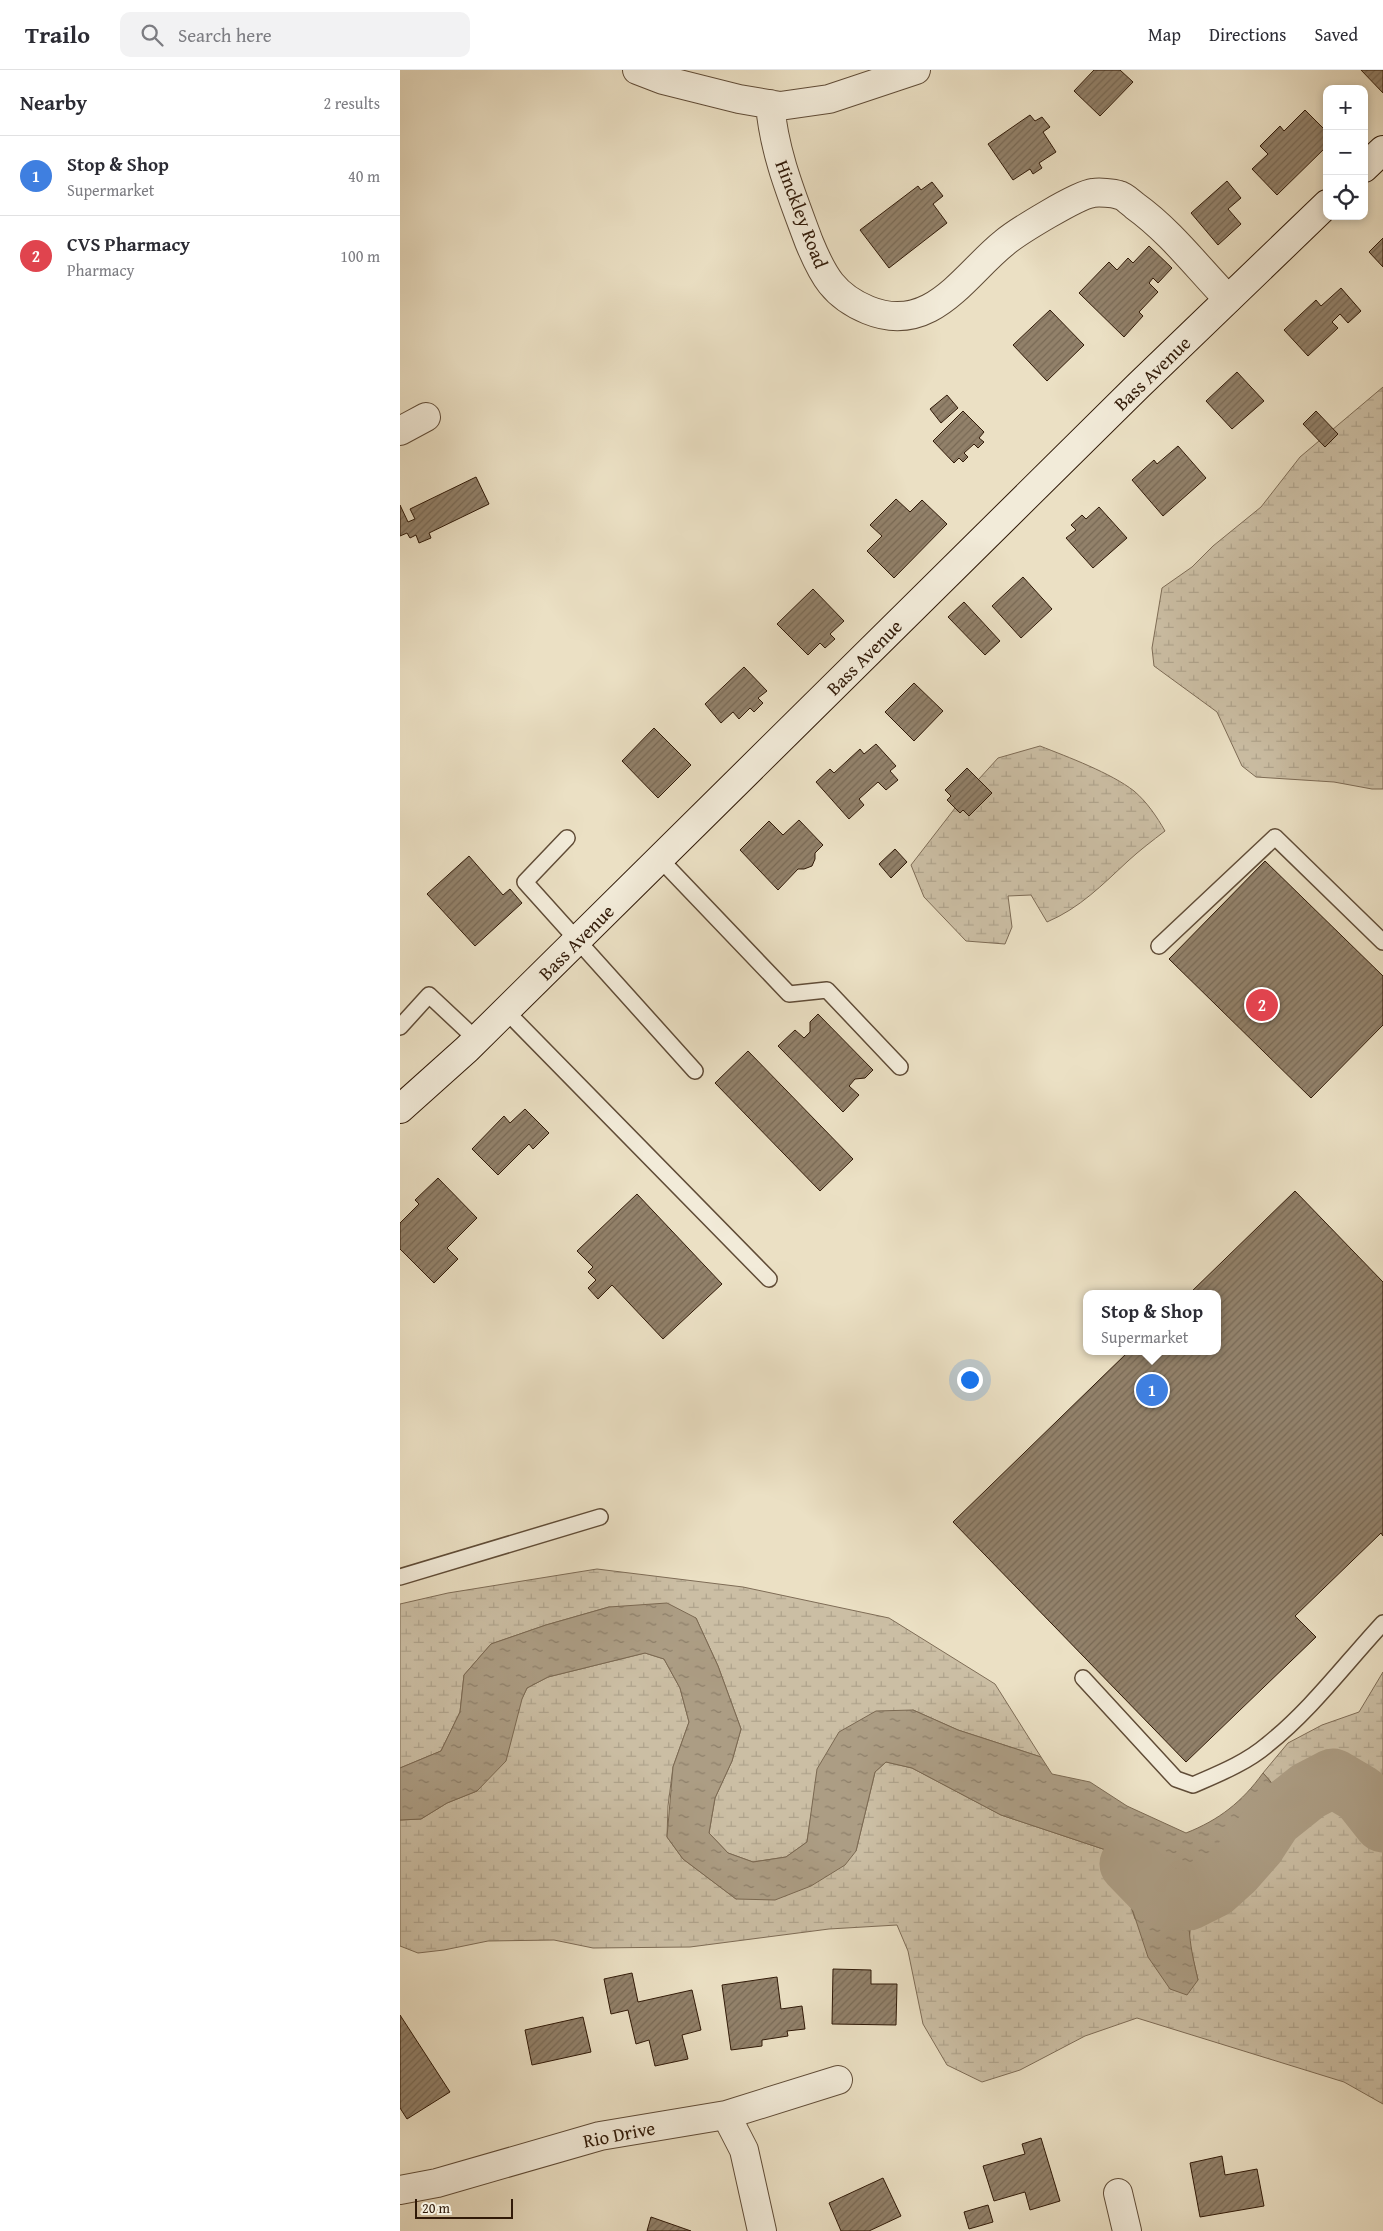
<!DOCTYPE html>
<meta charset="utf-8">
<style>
body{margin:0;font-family:"Gentium Book Plus",serif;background:#f2f2f3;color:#2b2b33}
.controls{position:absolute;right:15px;top:15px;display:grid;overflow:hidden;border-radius:10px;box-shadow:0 2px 8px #0003}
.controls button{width:45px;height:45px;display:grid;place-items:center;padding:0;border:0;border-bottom:1px solid #e1e1e2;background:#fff;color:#2b2b33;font:25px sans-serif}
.scale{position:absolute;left:15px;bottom:12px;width:98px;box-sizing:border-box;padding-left:5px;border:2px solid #311a08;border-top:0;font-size:14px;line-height:18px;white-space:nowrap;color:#311a08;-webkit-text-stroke:4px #f2ebd9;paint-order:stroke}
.you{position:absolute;left:569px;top:1309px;width:18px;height:18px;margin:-12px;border:4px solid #fff;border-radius:50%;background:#1a73e8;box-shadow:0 0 0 8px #1a73e833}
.badge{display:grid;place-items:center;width:32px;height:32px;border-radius:50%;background:#2563eb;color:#fff;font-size:16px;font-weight:700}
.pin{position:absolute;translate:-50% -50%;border:2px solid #fff;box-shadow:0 1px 5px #0006}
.popup{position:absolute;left:683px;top:1220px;width:138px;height:65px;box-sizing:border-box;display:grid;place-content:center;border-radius:10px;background:#fff;filter:drop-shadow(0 1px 4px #0005);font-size:16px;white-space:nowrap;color:#7c7c81}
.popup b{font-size:19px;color:#2b2b33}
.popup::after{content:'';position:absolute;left:50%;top:100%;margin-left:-10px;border:10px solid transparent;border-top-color:#fff}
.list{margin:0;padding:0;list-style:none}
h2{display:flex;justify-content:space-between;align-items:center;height:65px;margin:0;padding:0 20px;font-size:21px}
h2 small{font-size:16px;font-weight:400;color:#7c7c81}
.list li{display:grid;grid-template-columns:32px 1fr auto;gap:15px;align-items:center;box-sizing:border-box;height:80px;padding:0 20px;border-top:1px solid #e1e1e2}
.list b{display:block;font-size:19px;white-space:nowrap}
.list p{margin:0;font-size:16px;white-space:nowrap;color:#7c7c81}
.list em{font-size:16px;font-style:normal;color:#7c7c81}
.icon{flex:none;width:28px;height:28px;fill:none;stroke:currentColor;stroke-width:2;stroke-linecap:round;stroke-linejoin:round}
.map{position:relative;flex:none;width:983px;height:2161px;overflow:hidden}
header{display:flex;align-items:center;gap:30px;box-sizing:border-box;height:70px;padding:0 25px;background:#fff;border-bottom:1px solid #e1e1e2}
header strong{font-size:24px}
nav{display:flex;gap:28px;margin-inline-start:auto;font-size:18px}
.search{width:350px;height:45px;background:#f2f2f3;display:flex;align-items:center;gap:12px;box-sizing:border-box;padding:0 18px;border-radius:10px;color:#7c7c81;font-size:19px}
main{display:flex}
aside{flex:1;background:#fff}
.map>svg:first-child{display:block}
.wetland{fill:url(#wetland-marsh);stroke:#7e6c56}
.water{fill:url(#water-ripples);stroke:#7b6952}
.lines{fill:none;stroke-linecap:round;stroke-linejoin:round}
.river{stroke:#ac9d84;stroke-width:59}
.building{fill:url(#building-hatch);stroke:#311a08}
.service-casing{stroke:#604c37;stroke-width:18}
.minor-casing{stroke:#604c37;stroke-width:30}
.secondary-casing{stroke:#311a08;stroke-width:30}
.service{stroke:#f2ebd9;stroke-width:15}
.minor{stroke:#f2ebd9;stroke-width:28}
.secondary{stroke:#f2ebd9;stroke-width:28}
.labels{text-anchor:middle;stroke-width:5;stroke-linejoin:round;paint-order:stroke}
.street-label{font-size:19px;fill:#311a08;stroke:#f2ebd9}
</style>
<header>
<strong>Trailo</strong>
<div class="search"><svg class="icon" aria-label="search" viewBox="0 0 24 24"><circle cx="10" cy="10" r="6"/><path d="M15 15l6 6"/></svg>Search here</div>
<nav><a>Map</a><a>Directions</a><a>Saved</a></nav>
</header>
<main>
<aside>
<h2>Nearby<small>2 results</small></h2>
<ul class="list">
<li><span class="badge" style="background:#3f7fe0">1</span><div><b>Stop &amp; Shop</b><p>Supermarket</p></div><em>40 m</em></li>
<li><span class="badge" style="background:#e0444e">2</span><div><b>CVS Pharmacy</b><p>Pharmacy</p></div><em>100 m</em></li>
</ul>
</aside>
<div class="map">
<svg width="983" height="2161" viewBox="0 0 983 2161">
<defs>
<pattern id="wetland-marsh" width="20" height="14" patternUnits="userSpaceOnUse" patternTransform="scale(1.25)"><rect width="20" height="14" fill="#cbbea4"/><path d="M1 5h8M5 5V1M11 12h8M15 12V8" fill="none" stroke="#afa38c"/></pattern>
<pattern id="water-ripples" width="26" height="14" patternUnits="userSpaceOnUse" patternTransform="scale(1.25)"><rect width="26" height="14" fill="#ac9d84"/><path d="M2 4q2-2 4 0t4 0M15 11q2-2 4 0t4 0" fill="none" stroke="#8d7f6a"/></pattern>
<pattern id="building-hatch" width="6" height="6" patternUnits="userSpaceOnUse" patternTransform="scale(1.25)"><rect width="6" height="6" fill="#92816a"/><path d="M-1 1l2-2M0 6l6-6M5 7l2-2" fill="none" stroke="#786955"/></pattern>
</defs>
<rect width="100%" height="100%" fill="#ebe0c4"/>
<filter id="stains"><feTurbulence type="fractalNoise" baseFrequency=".004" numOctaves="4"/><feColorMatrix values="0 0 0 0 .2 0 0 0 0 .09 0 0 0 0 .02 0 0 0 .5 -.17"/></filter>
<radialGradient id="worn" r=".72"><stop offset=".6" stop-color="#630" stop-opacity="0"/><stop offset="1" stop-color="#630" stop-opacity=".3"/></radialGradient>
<path class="wetland" d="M 983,317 L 983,719 L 972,719 L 934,712 L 856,707 L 842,696 L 817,642 L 754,596 L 752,578 L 762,518 L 792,497 L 813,476 L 861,437 L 900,387 Z
M 640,676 C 668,687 711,703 734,721 C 747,732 757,747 765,761 C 752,771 740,780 728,791 C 702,815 680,838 647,852 L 631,825 L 608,826 L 612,857 L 605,874 L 566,871 L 524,827 L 511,795 L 569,720 L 598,688 Z
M 197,1499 L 343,1517 L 489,1548 L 595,1614 L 641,1687 L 558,1660 L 513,1640 L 418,1699 L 407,1772 L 386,1787 L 353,1792 L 328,1783 L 309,1763 L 315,1728 L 332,1691 L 341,1659 L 318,1596 L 296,1548 L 209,1537 L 146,1555 L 91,1574 L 64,1605 L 60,1642 L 41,1681 L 0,1698 L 0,1534 L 48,1523 Z
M 245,1583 L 264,1589 L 280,1618 L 289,1652 L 273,1697 L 268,1736 L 267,1767 L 283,1789 L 336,1829 L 456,1781 L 475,1702 L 486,1692 L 512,1698 L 601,1745 L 706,1780 L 719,1799 L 735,1849 L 798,1910 L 789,1871 L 793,1832 L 802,1816 L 820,1809 L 877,1719 L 863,1703 L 888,1673 L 922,1655 L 959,1642 L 983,1602 L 983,2034 L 944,2012 L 737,1948 L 685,1966 L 620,2000 L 582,2012 L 547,1995 L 523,1954 L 508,1881 L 497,1855 L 429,1859 L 290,1877 L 193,1878 L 154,1870 L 88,1871 L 44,1880 L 18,1883 L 0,1876 L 0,1750 L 21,1749 L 47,1733 L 77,1721 L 127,1618 L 148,1607 Z"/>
<path class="water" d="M 267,1533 L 296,1548 L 318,1596 L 341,1659 L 332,1691 L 315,1728 L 309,1763 L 328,1783 L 353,1792 L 386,1787 L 407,1772 L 417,1699 L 439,1662 L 476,1641 L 513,1640 L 558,1660 L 641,1687 L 652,1704 L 690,1712 L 727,1736 L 786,1763 C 819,1750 842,1732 863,1703 C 871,1712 882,1723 882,1736 C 882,1762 842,1794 822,1808 C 810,1816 800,1816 793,1831 C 784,1853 793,1888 798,1910 L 787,1925 L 770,1919 L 748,1887 L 719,1799 L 706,1780 L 601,1745 L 512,1698 L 486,1692 L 475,1702 L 456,1781 L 445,1795 L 411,1816 L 375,1830 L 336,1829 L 283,1789 L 267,1767 L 273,1697 L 289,1652 L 280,1618 L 264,1589 L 245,1583 L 148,1607 L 127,1618 L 122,1629 L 106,1691 L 77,1721 L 47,1733 L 21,1749 L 0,1750 L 0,1698 L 41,1681 L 60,1642 L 64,1605 L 91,1574 L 146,1555 L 209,1537 Z"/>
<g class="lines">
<path class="river" d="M 729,1794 L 759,1825 L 788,1831 L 814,1818 L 834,1800 L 856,1775 L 873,1749 L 908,1721 L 933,1708 L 960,1724 L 983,1753"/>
</g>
<path class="building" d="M 694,0 L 720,0 L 733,12 L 700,46 L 674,21 Z
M 961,0 L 983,0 L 983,23 Z
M 905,40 L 927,62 L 927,76 L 877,125 L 852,99 L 868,84 L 860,76 L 880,56 L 884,61 Z
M 630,45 L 635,51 L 642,47 L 650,57 L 643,62 L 656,82 L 639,93 L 642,98 L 633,104 L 630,99 L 613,110 L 588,74 Z
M 827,111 L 841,128 L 828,139 L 841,154 L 818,175 L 791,143 Z
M 532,112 L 543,126 L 533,134 L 547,153 L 489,198 L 460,160 L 518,116 L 521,120 Z
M 983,168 L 983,197 L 969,182 Z
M 749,176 L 772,198 L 758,213 L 753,208 L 749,213 L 758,222 L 739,242 L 743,246 L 724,267 L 679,223 L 709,192 L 717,200 L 728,188 L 733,193 Z
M 941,218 L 961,241 L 948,253 L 940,244 L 932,252 L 938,258 L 908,286 L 884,260 L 916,230 L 921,236 Z
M 650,240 L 684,275 L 647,311 L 613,275 Z
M 837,302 L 864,331 L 832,359 L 806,331 Z
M 547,325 L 558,338 L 541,353 L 530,339 Z
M 563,341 L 584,362 L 579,368 L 584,372 L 578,378 L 574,374 L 564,383 L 568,387 L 563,392 L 559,388 L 554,393 L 533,371 Z
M 916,341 L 938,364 L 925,377 L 903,354 Z
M 778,376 L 806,408 L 763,446 L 732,410 L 754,390 L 757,394 Z
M 76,407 L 89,434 L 29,463 L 31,468 L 19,473 L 16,465 L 10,468 L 7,463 L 0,466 L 0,435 L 8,452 L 15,449 L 10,439 Z
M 496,429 L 510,442 L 522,430 L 547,454 L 494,508 L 467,481 L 482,466 L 470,455 Z
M 699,437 L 727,468 L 693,498 L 666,468 L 676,460 L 671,455 L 682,445 L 686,449 Z
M 623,507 L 652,539 L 621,568 L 592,536 Z
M 413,519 L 444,551 L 430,564 L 435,569 L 425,578 L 420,573 L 408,585 L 377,554 Z
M 564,532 L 600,571 L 585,585 L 548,547 Z
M 344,597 L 367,621 L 358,628 L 363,633 L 354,642 L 350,638 L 339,649 L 333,642 L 321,653 L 305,634 Z
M 514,613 L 543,641 L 514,671 L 485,642 Z
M 254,658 L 291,695 L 258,728 L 222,691 Z
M 476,674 L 496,696 L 490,701 L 498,710 L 486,720 L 478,712 L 459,729 L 464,735 L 449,749 L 416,712 L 430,699 L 434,703 L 460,679 L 464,684 Z
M 567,698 L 592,723 L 569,746 L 563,740 L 560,743 L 547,730 L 551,726 L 545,720 Z
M 399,750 L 423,775 L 415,783 L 415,789 L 412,796 L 404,799 L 398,799 L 378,820 L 340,780 L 369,751 L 383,765 Z
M 495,779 L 507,792 L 491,808 L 479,794 Z
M 69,786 L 103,825 L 110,819 L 122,833 L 75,876 L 27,824 Z
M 865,791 L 983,906 L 983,955 L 911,1028 L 769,889 Z
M 418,944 L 473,1000 L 465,1008 L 455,1009 L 449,1016 L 459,1025 L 443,1042 L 378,976 L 395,960 L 404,968 L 410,962 L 410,952 Z
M 348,981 L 453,1089 L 420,1121 L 315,1013 Z
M 125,1039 L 149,1063 L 133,1079 L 129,1074 L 98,1105 L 72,1079 L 104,1046 L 110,1053 Z
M 38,1108 L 77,1148 L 47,1178 L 58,1189 L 34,1213 L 0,1179 L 0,1153 L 19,1134 L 15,1130 Z
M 895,1121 L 983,1212 L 983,1466 L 981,1463 L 895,1546 L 916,1567 L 786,1692 L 553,1452 L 729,1281 L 817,1281 L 817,1224 L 789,1224 Z
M 237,1124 L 322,1214 L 263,1269 L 212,1215 L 198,1229 L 188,1218 L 196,1210 L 188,1202 L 193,1197 L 177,1181 Z
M 433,1899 L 471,1900 L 471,1914 L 497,1914 L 496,1955 L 432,1954 Z
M 232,1903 L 238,1932 L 292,1920 L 301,1960 L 282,1965 L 288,1989 L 255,1996 L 249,1970 L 236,1974 L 228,1940 L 211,1944 L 204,1909 Z
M 377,1907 L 381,1939 L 402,1936 L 405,1959 L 387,1961 L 388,1966 L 362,1970 L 362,1976 L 331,1980 L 322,1915 Z
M 0,1945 L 50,2022 L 7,2049 L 0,2038 Z
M 183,1947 L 191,1982 L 132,1995 L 125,1960 Z
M 641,2068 L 660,2131 L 630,2140 L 625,2122 L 594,2131 L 583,2096 L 625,2084 L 622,2074 Z
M 822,2086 L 825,2105 L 857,2099 L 864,2136 L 800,2147 L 790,2093 Z
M 483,2108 L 501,2146 L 469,2161 L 441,2161 L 429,2133 Z
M 588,2135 L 593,2152 L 569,2159 L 564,2142 Z
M 251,2147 L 291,2161 L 247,2161 Z"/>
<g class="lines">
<g class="service-casing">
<path id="service" d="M 167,768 L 125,812 L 295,1001
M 260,789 L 389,924 L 427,920 L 500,997
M 759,876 L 875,767 L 983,872
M 106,941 L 369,1209
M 0,957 L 29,925 L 77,970
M 0,1507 L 200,1447
M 683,1608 L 776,1709 L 793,1715 C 818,1704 846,1693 867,1675 C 911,1640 945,1594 983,1553"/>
</g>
<g class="minor-casing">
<path id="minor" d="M 237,0 L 263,10 L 339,29 L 380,36 L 429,29 L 516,0
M 370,34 C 374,83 392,126 409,172 C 423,206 434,226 468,240 C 531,266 564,205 604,173 C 617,162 677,125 693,123 C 699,122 713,123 719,125 C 724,126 730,132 735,136 C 770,161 798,198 828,229
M 0,361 L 26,347
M 326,2045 L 344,2080 L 362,2161
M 0,2120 L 37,2113 L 200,2066 L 326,2045 L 438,2010
M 718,2123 L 727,2161"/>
</g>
<g class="secondary-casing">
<path id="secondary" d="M 964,98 L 983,80
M 0,1039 L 67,979 L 738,316 L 927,134"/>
</g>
<use href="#service" class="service"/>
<use href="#minor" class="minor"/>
<use href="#secondary" class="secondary"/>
</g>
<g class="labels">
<g class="street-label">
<text transform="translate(402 144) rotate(69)" y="7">Hinckley Road</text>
<text transform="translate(752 303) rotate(-44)" y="7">Bass Avenue</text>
<text transform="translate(464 587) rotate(-45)" y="7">Bass Avenue</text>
<text transform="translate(176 872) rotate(-45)" y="7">Bass Avenue</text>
<text transform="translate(219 2064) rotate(-11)" y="7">Rio Drive</text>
</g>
</g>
<rect width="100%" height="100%" filter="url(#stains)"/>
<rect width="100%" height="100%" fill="url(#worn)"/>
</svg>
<div class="controls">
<button>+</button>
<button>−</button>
<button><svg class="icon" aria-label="locate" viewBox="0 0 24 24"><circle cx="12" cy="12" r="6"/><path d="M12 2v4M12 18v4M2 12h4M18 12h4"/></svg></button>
</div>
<div class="scale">20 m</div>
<div class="you"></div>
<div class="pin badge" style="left:752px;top:1320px;background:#3f7fe0">1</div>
<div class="popup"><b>Stop &amp; Shop</b>Supermarket</div>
<div class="pin badge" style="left:862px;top:935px;background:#e0444e">2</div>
</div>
</main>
